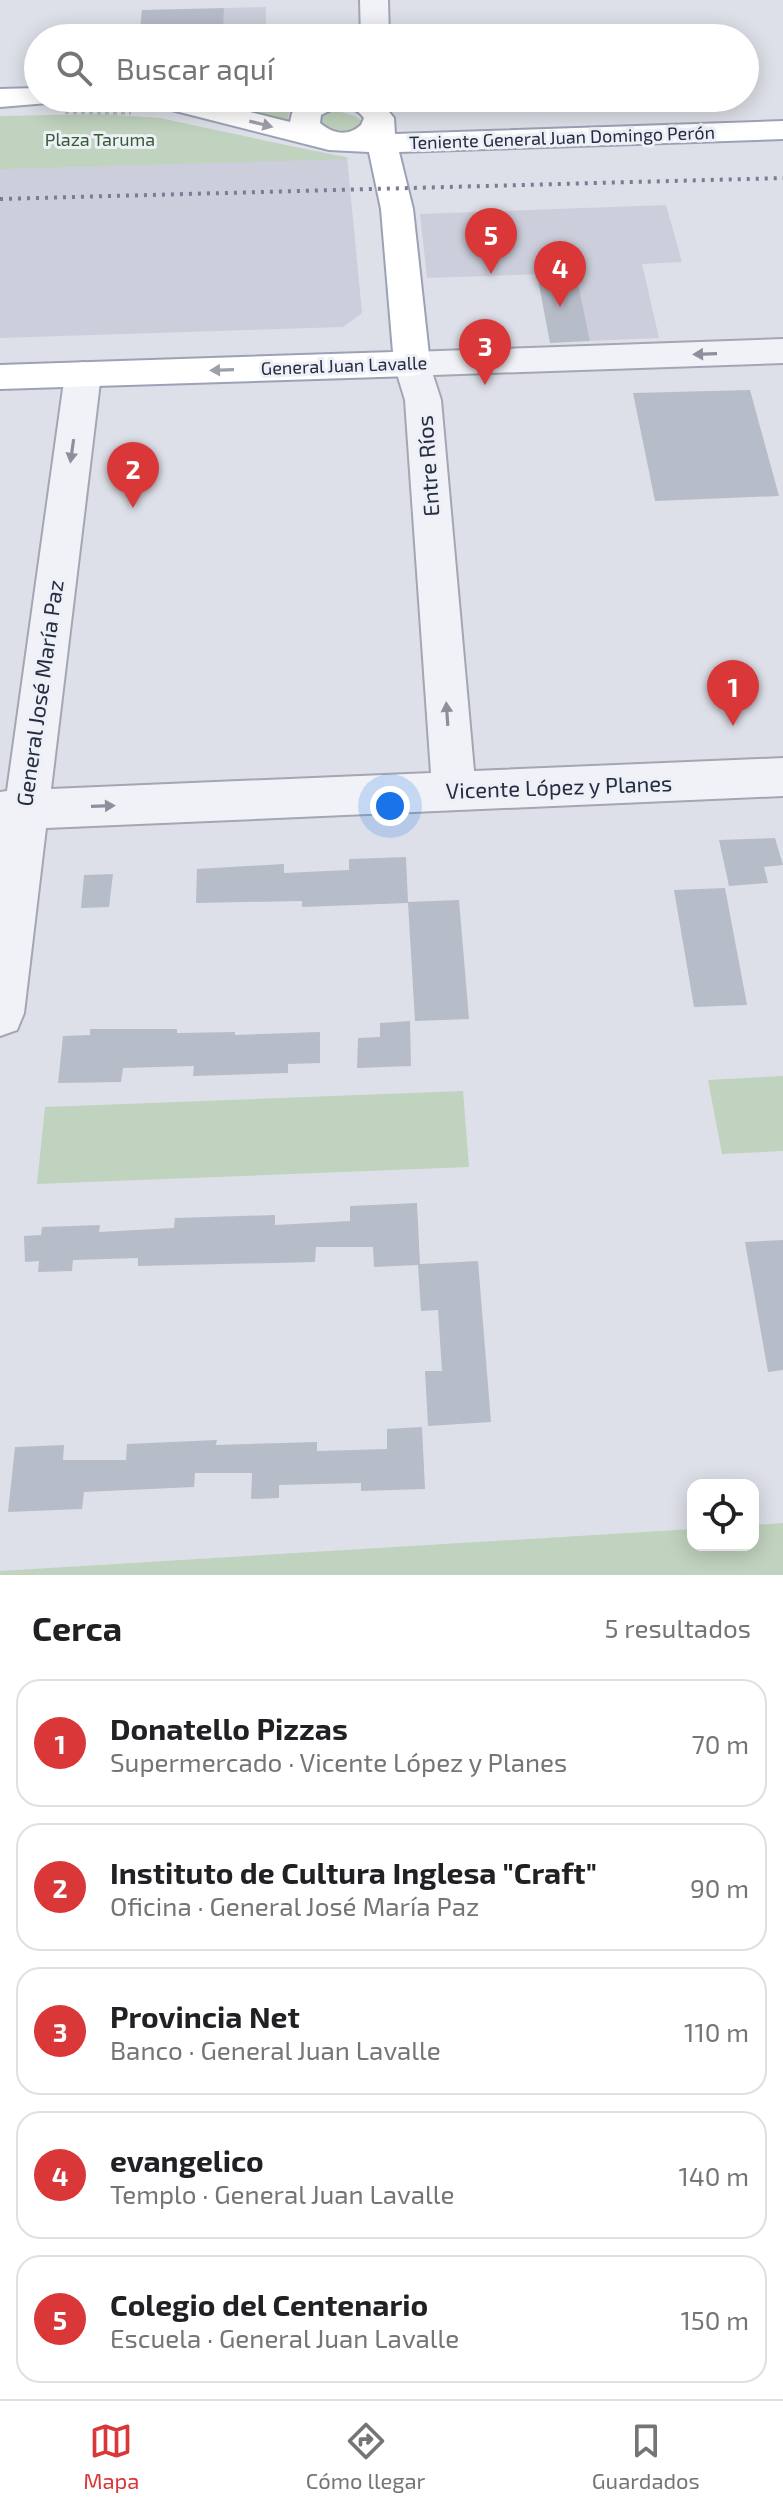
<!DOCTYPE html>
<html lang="es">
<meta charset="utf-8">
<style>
body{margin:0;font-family:"Exo 2",sans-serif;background:#f6f6f6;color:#202124}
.controls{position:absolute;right:24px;bottom:24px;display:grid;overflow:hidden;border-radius:16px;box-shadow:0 4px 20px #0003}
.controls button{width:72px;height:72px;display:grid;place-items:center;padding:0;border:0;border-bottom:2px solid #e0e0e0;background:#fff;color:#202124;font:40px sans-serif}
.you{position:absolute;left:390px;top:806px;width:28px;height:28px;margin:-20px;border:6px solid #fff;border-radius:50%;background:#1a73e8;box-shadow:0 0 0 12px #1a73e833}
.badge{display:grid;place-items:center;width:52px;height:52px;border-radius:50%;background:#da3738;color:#fff;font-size:26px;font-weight:700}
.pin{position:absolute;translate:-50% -66px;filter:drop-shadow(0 2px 4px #0008)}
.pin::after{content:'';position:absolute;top:42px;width:28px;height:24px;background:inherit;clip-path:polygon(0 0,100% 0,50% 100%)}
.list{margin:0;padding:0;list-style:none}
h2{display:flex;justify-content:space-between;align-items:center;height:104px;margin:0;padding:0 32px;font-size:34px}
h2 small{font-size:26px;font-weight:400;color:#757577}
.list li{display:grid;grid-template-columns:52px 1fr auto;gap:24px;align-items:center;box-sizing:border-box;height:128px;margin:0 16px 16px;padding:0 16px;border:2px solid #e0e0e0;border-radius:24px}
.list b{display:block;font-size:30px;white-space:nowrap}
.list p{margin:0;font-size:26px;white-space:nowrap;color:#757577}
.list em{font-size:26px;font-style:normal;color:#757577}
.icon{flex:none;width:44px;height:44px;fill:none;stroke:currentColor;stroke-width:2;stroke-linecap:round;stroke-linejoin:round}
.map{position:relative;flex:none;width:783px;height:1575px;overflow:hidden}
.search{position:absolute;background:#fff;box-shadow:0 4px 20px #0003;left:24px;right:24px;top:24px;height:88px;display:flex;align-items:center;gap:20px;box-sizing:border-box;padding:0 28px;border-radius:44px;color:#757577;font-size:30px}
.sheet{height:824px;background:#fff}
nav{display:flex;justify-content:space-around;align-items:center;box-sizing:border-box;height:112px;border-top:2px solid #e0e0e0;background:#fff;font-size:22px;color:#757577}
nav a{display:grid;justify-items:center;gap:4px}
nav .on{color:#da3738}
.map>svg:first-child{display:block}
.built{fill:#cccfdb}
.green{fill:#c0d3be}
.building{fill:#b7bcc9}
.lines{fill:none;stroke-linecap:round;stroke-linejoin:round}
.minor-casing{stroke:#a3a6b3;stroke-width:4}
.major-casing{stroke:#9ca2b6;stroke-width:4}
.path{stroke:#b8bbc4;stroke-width:4;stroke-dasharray:4 4;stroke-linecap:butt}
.minor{fill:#f1f2f7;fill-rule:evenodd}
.major{fill:#fff;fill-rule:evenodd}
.rail{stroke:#767d94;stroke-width:4;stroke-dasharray:3 6;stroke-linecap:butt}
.oneway{fill:#9da0aa}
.oneway2{fill:#8c8f9c}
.labels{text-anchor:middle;stroke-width:6;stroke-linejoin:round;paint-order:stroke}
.far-street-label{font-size:18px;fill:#262c41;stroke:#edf0f6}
.far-park-label{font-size:18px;fill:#345e32;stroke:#edf0f6}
.street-label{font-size:22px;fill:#262c41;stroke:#edf0f6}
</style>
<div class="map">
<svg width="783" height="1575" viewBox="0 0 783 1575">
<rect width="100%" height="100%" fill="#dee0e9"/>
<path class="built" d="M 266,7 L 266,38 L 223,38 L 224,8 Z
M 0,118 L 162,121 L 347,157 L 362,313 L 343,327 L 0,338 Z
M 666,205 L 682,262 L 642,264 L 659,338 L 590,341 L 576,273 L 427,278 L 420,214 Z"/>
<path class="green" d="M 232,101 L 290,106 L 287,123 L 224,110 L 223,105 Z
M 328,108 L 355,116 L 367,124 L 357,134 L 325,130 L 316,126 L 315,113 Z
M 101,114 L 160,118 L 351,159 L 0,169 L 0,116 Z
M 783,1076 L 783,1151 L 722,1154 L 708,1080 Z
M 463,1091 L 469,1167 L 37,1184 L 45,1107 Z
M 783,1523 L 783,1575 L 0,1575 L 0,1571 L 693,1529 L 693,1545 L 753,1545 L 753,1525 Z"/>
<path class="building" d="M 224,8 L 223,38 L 139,38 L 142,10 Z
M 576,273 L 590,341 L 550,343 L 537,274 Z
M 750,390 L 779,496 L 655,501 L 633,393 Z
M 775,838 L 783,865 L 764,867 L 768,883 L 729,886 L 719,840 Z
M 406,857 L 408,902 L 459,900 L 469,1019 L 415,1021 L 408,903 L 302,907 L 302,901 L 196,903 L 197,869 L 284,864 L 284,873 L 349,870 L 349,859 Z
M 113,874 L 109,907 L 81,908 L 84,875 Z
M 725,888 L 747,1005 L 694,1007 L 674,890 Z
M 410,1021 L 411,1066 L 357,1068 L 358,1038 L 380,1037 L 380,1023 Z
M 90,1029 L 177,1029 L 177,1033 L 235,1032 L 235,1035 L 320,1032 L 320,1063 L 288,1064 L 288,1073 L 193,1076 L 194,1066 L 123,1068 L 121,1082 L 58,1083 L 63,1036 L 90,1035 Z
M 417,1203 L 420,1264 L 478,1261 L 491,1422 L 428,1426 L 425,1371 L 442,1371 L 438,1310 L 421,1311 L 418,1265 L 374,1267 L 373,1247 L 316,1247 L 315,1262 L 138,1266 L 138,1258 L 73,1260 L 72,1271 L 38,1272 L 39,1261 L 25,1262 L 24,1236 L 41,1235 L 42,1227 L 100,1225 L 99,1232 L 174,1228 L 175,1218 L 275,1215 L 275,1225 L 350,1221 L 350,1206 Z
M 783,1240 L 783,1370 L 768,1372 L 745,1242 Z
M 422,1427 L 425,1489 L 361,1491 L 361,1483 L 279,1485 L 279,1498 L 251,1499 L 252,1473 L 195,1473 L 194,1487 L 84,1492 L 82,1509 L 8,1512 L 15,1447 L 64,1445 L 63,1460 L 126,1460 L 127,1444 L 217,1440 L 216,1445 L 317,1442 L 317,1451 L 387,1449 L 387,1429 Z"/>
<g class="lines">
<g class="minor-casing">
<path id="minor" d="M 360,0 L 388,0 L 389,38 L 361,38 Z
M 783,339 L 783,363 L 433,375 L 441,400 L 474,771 L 783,758 L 783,796 L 46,828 L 24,1013 L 17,1030 L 0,1036 L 0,792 L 7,791 L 65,374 L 71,365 L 83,362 L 95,365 L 101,374 L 51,789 L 431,773 L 405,400 L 394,364 L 400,355 L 412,352 Z"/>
</g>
<g class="major-casing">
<path id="major" d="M 38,88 L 38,98 L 52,98 L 48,103 L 0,107 L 0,89 Z
M 143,98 L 193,98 L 290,122 L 292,113 L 306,98 L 378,98 L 394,118 L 395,134 L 783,121 L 783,139 L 399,152 L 413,209 L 430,364 L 424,373 L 412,376 L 0,389 L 0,365 L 393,352 L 381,209 L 369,152 L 329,150 L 148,104 ZM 337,107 C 348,107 357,108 364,118 L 361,125 C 348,137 333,134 320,123 L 321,115 Z"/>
</g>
<path class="path" d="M 65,112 L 131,113"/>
<use href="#minor" class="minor"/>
<use href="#major" class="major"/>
<path class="rail" d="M 0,199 L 783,178"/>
</g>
<defs><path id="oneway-solid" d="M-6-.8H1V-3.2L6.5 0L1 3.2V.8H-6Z" transform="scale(2)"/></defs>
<g class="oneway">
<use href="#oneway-solid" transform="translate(261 124) rotate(14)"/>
<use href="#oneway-solid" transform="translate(222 370) rotate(178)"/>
</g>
<g class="oneway2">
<use href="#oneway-solid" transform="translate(705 354) rotate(178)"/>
<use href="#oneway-solid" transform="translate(72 451) rotate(98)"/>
<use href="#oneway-solid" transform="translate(447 714) rotate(-94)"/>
<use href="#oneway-solid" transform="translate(103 806) rotate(-2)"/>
</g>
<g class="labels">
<g class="far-street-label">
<text transform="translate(562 138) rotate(-2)" y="6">Teniente General Juan Domingo Perón</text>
<text transform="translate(344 366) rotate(-2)" y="6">General Juan Lavalle</text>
</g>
<g class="far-park-label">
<text x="100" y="146">Plaza Taruma</text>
</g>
<g class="street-label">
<text transform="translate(428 466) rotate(-94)" y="8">Entre Ríos</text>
<text transform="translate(40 693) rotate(-82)" y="8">General José María Paz</text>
<text transform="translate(559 787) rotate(-2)" y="8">Vicente López y Planes</text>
</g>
</g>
</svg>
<div class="controls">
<button><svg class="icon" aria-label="locate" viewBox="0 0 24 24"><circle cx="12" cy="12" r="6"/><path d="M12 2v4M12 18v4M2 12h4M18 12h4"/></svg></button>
</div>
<div class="you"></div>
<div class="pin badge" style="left:733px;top:726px">1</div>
<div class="pin badge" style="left:133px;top:508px">2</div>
<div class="pin badge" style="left:485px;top:385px">3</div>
<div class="pin badge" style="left:560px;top:307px">4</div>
<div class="pin badge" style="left:491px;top:274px">5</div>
<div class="search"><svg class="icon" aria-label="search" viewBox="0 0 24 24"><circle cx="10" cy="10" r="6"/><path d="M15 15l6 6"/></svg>Buscar aquí</div>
</div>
<section class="sheet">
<h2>Cerca<small>5 resultados</small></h2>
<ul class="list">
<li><span class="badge">1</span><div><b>Donatello Pizzas</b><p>Supermercado · Vicente López y Planes</p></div><em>70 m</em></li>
<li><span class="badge">2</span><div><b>Instituto de Cultura Inglesa &quot;Craft&quot;</b><p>Oficina · General José María Paz</p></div><em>90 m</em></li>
<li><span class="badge">3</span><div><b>Provincia Net</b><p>Banco · General Juan Lavalle</p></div><em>110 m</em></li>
<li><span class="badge">4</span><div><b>evangelico</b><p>Templo · General Juan Lavalle</p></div><em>140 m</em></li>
<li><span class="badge">5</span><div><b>Colegio del Centenario</b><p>Escuela · General Juan Lavalle</p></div><em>150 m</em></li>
</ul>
</section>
<nav>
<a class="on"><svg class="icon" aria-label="map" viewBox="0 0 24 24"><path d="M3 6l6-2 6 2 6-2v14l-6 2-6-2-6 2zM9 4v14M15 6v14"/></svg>Mapa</a>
<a><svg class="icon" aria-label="directions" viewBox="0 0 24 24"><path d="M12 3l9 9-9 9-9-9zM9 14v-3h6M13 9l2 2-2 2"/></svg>Cómo llegar</a>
<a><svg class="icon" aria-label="saved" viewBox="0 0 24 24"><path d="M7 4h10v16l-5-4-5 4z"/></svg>Guardados</a>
</nav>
